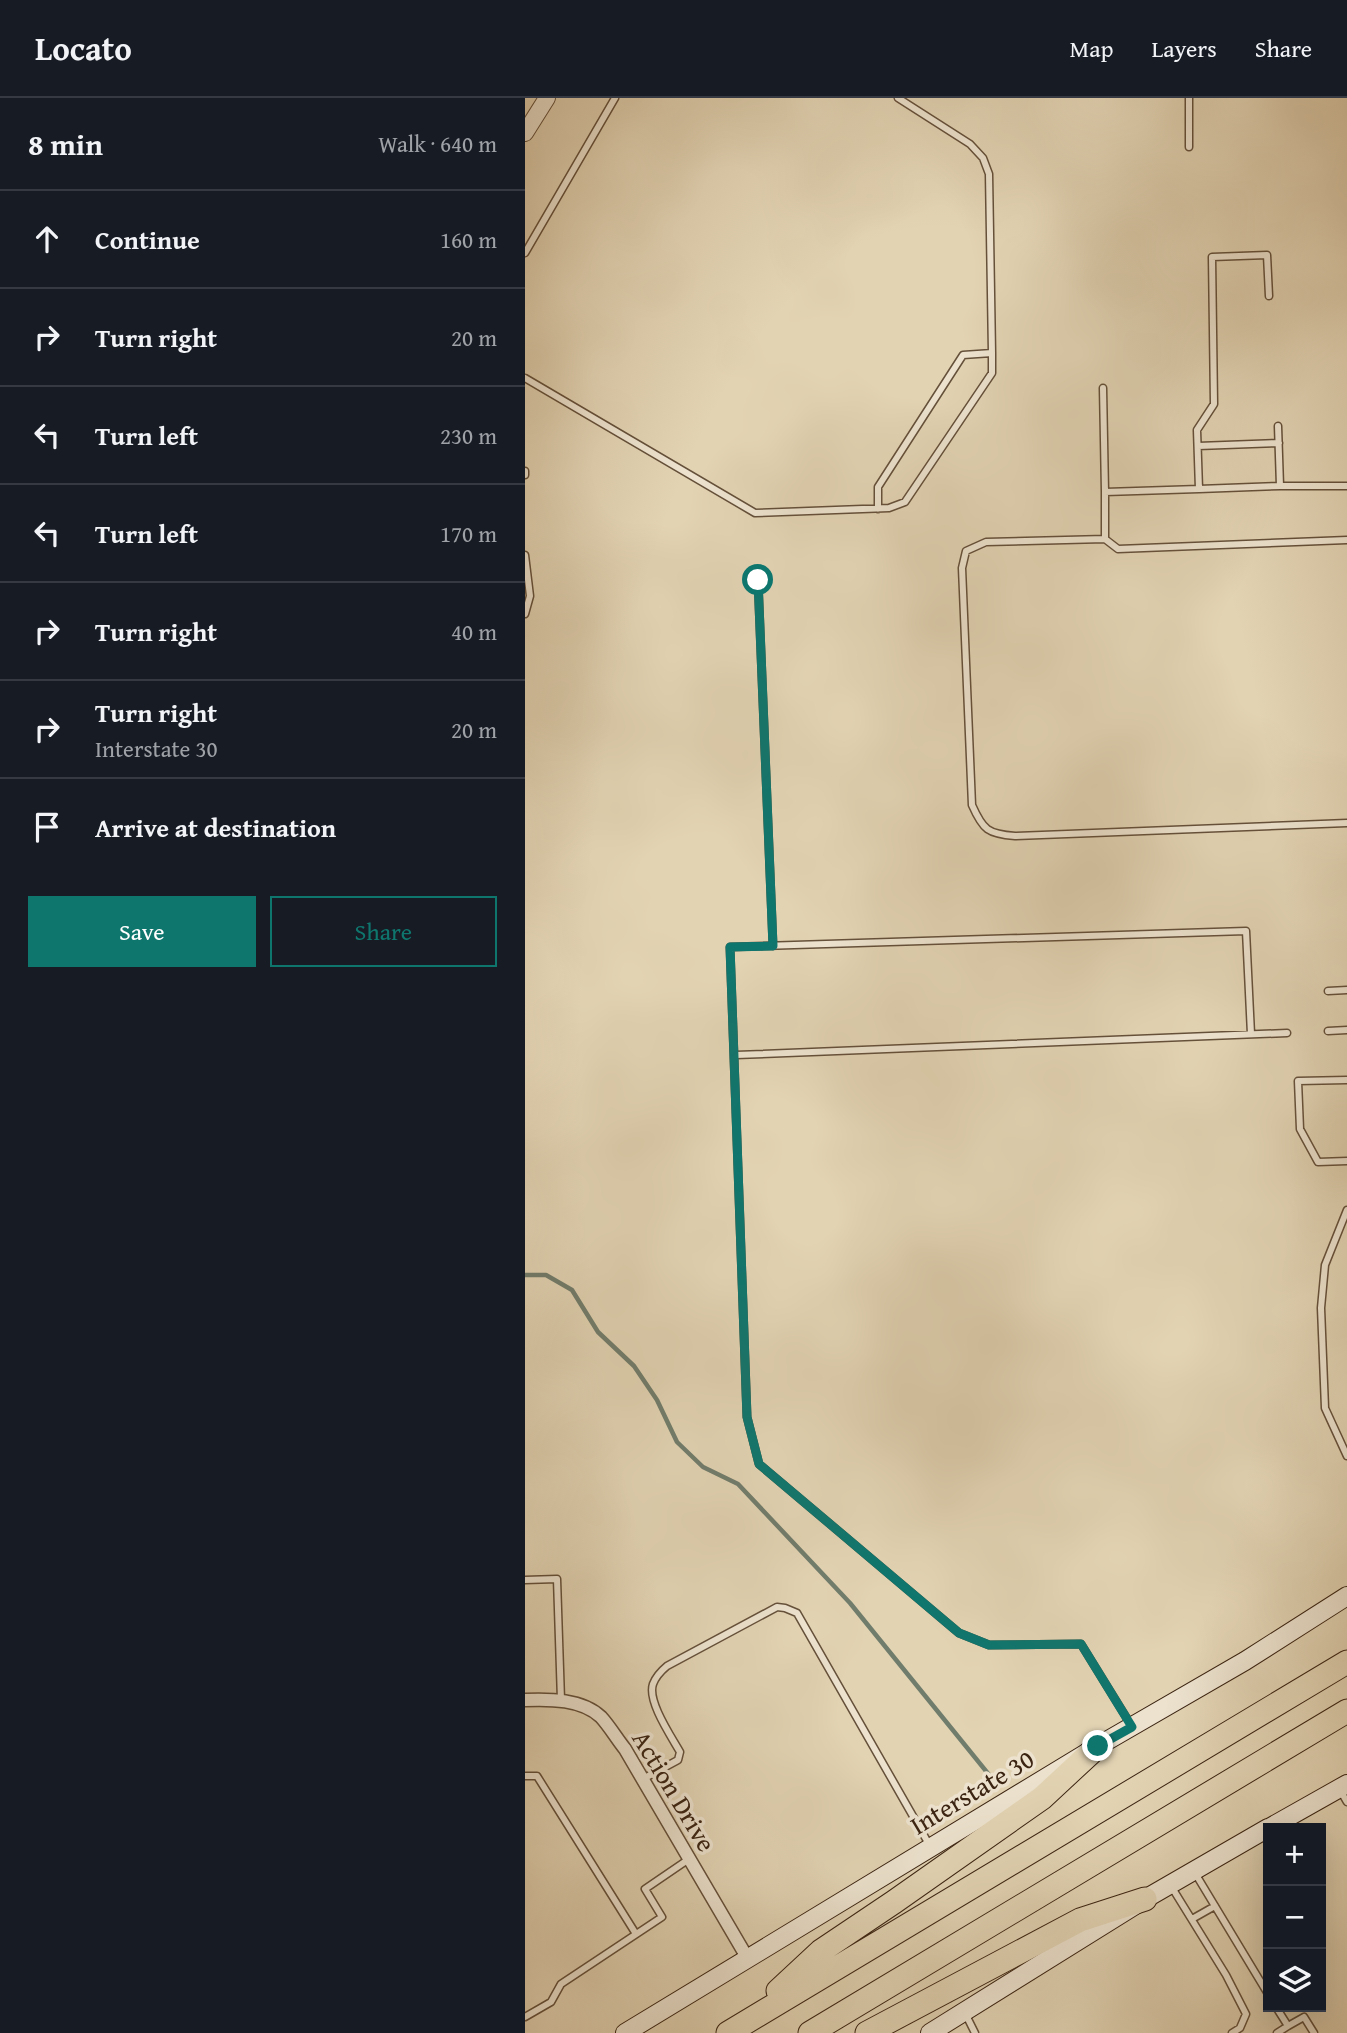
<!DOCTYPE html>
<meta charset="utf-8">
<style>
body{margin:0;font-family:"Gentium Book Plus",serif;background:#20242c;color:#f1f3f6}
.controls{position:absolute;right:21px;bottom:21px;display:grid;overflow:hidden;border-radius:0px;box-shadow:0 7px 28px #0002}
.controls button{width:63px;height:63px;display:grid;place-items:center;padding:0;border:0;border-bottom:2px solid #363941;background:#171b24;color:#f1f3f6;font:35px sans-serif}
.stop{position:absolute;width:21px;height:21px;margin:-16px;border:5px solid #0f766e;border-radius:50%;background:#fff}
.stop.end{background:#0f766e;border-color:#fff;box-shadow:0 2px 7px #0008}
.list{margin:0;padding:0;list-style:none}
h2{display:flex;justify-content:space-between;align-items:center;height:91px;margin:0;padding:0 28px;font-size:30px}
h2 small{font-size:23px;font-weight:400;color:#9ea1a6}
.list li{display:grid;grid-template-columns:46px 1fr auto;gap:21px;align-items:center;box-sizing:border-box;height:98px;padding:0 28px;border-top:2px solid #363941}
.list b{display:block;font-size:26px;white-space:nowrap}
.list p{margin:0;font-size:23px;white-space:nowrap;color:#9ea1a6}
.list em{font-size:23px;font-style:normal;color:#9ea1a6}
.actions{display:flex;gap:14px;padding:21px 28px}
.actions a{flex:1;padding:16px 0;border:2px solid #0f766e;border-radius:0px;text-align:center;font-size:24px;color:#0f766e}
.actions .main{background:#0f766e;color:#fff}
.icon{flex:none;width:38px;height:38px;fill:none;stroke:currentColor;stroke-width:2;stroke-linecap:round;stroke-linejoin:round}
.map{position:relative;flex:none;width:822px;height:1935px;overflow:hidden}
header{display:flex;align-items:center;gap:42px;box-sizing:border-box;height:98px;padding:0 35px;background:#171b24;border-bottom:2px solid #363941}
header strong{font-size:33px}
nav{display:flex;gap:38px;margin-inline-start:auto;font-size:24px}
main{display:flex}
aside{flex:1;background:#171b24}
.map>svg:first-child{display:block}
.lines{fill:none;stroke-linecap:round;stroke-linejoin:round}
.stream{stroke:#717d6c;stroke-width:4.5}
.service-casing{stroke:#65503a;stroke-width:9}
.minor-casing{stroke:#65503a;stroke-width:15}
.tertiary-casing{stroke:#65503a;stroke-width:18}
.secondary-casing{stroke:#3b2412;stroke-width:20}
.motorway-casing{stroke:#3b2412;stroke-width:25}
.service{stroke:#ece2ce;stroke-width:6}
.minor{stroke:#ece2ce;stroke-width:12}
.tertiary{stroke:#ece2ce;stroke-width:16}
.secondary{stroke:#ece2ce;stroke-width:18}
.motorway{stroke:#e2d3b3;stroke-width:23}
.route{stroke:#0f766e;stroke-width:9}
.labels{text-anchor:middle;stroke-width:7;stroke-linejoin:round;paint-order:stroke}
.street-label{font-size:26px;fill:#3b2412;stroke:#ece2ce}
</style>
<header>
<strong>Locato</strong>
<nav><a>Map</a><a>Layers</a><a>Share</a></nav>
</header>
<main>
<aside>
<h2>8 min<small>Walk · 640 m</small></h2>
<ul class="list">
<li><svg class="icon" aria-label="ahead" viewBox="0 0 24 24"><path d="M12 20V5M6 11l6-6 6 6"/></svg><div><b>Continue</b></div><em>160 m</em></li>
<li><svg class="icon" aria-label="right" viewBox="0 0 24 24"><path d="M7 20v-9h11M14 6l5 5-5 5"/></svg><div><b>Turn right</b></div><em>20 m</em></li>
<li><svg class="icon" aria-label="left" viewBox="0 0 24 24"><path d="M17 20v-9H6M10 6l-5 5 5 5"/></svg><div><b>Turn left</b></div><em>230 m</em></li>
<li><svg class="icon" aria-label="left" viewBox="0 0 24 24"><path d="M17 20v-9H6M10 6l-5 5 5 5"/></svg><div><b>Turn left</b></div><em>170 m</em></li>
<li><svg class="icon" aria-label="right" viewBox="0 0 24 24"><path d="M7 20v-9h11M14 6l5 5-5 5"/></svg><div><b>Turn right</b></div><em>40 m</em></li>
<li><svg class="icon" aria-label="right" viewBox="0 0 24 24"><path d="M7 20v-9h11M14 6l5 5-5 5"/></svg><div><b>Turn right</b><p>Interstate 30</p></div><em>20 m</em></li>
<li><svg class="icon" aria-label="arrive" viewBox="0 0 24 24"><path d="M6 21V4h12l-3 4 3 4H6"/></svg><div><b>Arrive at destination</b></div></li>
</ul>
<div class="actions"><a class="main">Save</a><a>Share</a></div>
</aside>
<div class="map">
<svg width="822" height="1935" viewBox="0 0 822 1935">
<rect width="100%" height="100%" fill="#e2d3b3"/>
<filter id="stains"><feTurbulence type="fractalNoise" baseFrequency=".00286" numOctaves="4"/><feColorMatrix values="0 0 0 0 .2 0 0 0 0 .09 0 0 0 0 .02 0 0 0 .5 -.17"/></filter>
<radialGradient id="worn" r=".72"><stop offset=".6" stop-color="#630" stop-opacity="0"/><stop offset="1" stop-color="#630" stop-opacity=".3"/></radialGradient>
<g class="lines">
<path class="stream" d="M 0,1177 L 21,1177 L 47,1192 L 73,1234 L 109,1268 L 132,1302 L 152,1344 L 178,1369 L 213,1386 L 325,1505 L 469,1683"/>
<g class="service-casing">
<path id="service" d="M 664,0 L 664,49
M 0,155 L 90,0
M 744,198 L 742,157 L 687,159 L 689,306 L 672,332 L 674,391 L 755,388
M 0,280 L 230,415 L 364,410 L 380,404 L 467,275 L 467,255 L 464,76 L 458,60 L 445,46 L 373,0
M 578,290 L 580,394 L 674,391
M 753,328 L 755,388 L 822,388
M 673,348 L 754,345
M 0,373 L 0,377
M 580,394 L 580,441 L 593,451 L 822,442
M 353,411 L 353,389 L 438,257 L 467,255
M 580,441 L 461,444 L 441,453 L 437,470 L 447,707 C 458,732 463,736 490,738 L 822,725
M 0,457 L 5,498 L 0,516
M 233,482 L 248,848
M 803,893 L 822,892
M 803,933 L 822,932
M 211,957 L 762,935
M 822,982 L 773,983 L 775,1031 L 793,1064 L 822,1063
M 822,1112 L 800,1167 L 796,1210 L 800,1310 L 822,1358
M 0,1482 L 32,1481 L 36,1602
M 606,1627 L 556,1546 L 464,1547 L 434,1535 L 234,1366 L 222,1319 L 205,849 L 721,833 L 726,936
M 0,1678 L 12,1678 L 111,1836
M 118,1681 L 153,1662 L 155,1654 C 146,1638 122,1603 128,1586 C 131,1578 136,1573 142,1568 L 252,1509 L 260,1510 L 272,1515 L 405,1748
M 815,1692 L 822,1704
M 670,1775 L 743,1896
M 646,1788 L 701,1877 L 721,1916 L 715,1930 L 707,1935
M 667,1821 L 690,1808
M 751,1909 L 763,1928 L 752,1935
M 440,1915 L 450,1935
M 0,1919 L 26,1904 L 36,1886 L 137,1819 L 120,1791 L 164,1761
M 763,1928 L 779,1919 L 789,1935"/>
</g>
<g class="minor-casing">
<path id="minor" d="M 0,1602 C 25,1601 57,1601 76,1619 C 85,1629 92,1641 100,1651 L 223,1861"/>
</g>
<g class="tertiary-casing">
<path id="tertiary" d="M 0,35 L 22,0"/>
</g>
<g class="secondary-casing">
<path id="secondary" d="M 744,1730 L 822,1686
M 100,1935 L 573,1648 L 720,1563 L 822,1498
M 405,1935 L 620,1801 L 743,1730"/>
</g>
<g class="motorway-casing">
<path id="motorway" d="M 253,1893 L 296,1853 L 369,1804 L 517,1700 L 573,1648
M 203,1935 L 822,1564
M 285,1935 L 822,1613
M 342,1935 L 555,1822 L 620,1801"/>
</g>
<use href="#service" class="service"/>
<use href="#minor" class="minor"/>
<use href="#tertiary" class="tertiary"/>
<use href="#secondary" class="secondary"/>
<use href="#motorway" class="motorway"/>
</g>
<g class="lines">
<path class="route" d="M 233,482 L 248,848 L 205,849 L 222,1319 L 234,1366 L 434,1535 L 464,1547 L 556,1546 L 607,1629 L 573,1648"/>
</g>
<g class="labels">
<g class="street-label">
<text transform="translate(149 1693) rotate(59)" y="9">Action Drive</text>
<text transform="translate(447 1694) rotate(-31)" y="9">Interstate 30</text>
</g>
</g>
<rect width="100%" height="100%" filter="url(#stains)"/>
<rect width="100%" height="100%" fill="url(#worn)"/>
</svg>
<div class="controls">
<button>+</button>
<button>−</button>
<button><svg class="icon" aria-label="layers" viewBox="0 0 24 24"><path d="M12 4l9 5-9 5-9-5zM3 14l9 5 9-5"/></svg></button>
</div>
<div class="stop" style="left:233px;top:482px"></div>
<div class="stop end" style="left:573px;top:1648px"></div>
</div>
</main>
